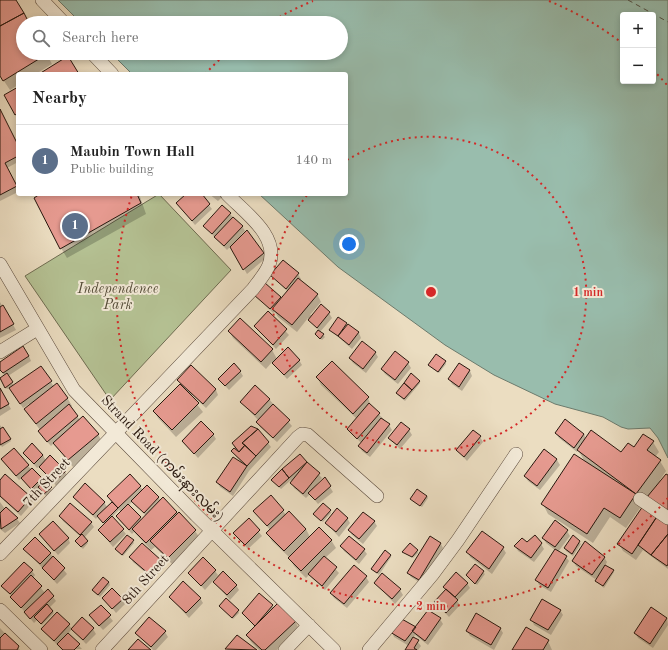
<!DOCTYPE html>
<meta charset="utf-8">
<style>
body{margin:0;font-family:"Old Standard TT","Noto Sans Myanmar",serif;background:#f6f6f6;color:#222}
.controls{position:absolute;right:12px;top:12px;display:grid;overflow:hidden;border-radius:4px;box-shadow:0 2px 6px #0003}
.controls button{width:36px;height:36px;display:grid;place-items:center;padding:0;border:0;border-bottom:1px solid #e0e0e0;background:#fff;color:#222;font:20px sans-serif}
.you{position:absolute;left:349px;top:244px;width:14px;height:14px;margin:-10px;border:3px solid #fff;border-radius:50%;background:#1a73e8;box-shadow:0 0 0 6px #1a73e833}
.badge{display:grid;place-items:center;width:26px;height:26px;border-radius:50%;background:#7c3aed;color:#fff;font-size:13px;font-weight:700}
.pin{position:absolute;translate:-50% -50%;border:2px solid #fff;box-shadow:0 1px 4px #0006}
.list{margin:0;padding:0;list-style:none}
h2{display:flex;justify-content:space-between;align-items:center;height:52px;margin:0;padding:0 16px;font-size:17px}
h2 small{font-size:13px;font-weight:400;color:#767676}
.list li{display:grid;grid-template-columns:26px 1fr auto;gap:12px;align-items:center;box-sizing:border-box;height:72px;padding:0 16px;border-top:1px solid #e0e0e0}
.list b{display:block;font-size:15px;white-space:nowrap}
.list p{margin:0;font-size:13px;white-space:nowrap;color:#767676}
.list em{font-size:13px;font-style:normal;color:#767676}
.icon{flex:none;width:22px;height:22px;fill:none;stroke:currentColor;stroke-width:2;stroke-linecap:round;stroke-linejoin:round}
.map{position:relative;flex:none;width:668px;height:650px;overflow:hidden}
.search{position:absolute;background:#fff;box-shadow:0 2px 6px #0003;left:16px;top:16px;width:332px;height:44px;display:flex;align-items:center;gap:10px;box-sizing:border-box;padding:0 14px;border-radius:22px;color:#767676;font-size:15px}
.panel{position:absolute;background:#fff;box-shadow:0 2px 6px #0003;left:16px;top:72px;width:332px;height:124px;border-radius:4px}
.map>svg:first-child{display:block}
.green{fill:#b5c294;stroke:#6e6c51}
.water{fill:#99bdad;stroke:#6c7b6d;fill-rule:evenodd}
.shadow{fill:#0003;fill-rule:evenodd}
.lines{fill:none;stroke-linecap:round;stroke-linejoin:round}
.ferry{stroke:#505146;stroke-width:1;stroke-dasharray:5 4;stroke-linecap:butt}
.building{fill:#e69a90;stroke:#28170e}
.minor-casing{stroke:#59483b;stroke-width:14}
.minor{stroke:#f2e9d7;stroke-width:13}
.ring{fill:none;stroke:#d62828;stroke-width:2;stroke-dasharray:2 4}
.labels{text-anchor:middle;stroke-width:4;stroke-linejoin:round;paint-order:stroke}
.park-label{font-size:14px;font-style:italic;fill:#524a36;stroke:#f2e9d7}
.street-label{font-size:14px;fill:#28170e;stroke:#f2e9d7}
.centre{fill:#d62828;stroke:#f2e9d7;stroke-width:2}
.ring-label{font-size:12px;text-anchor:middle;font-weight:bold;fill:#d62828;stroke:#f2e9d7;stroke-width:4;stroke-linejoin:round;paint-order:stroke}
</style>
<div class="map">
<svg width="668" height="650" viewBox="0 0 668 650">
<rect width="100%" height="100%" fill="#ebddc1"/>
<filter id="stains"><feTurbulence type="fractalNoise" baseFrequency=".005" numOctaves="4"/><feColorMatrix values="0 0 0 0 .2 0 0 0 0 .09 0 0 0 0 .02 0 0 0 .5 -.17"/></filter>
<radialGradient id="worn" r=".72"><stop offset=".6" stop-color="#630" stop-opacity="0"/><stop offset="1" stop-color="#630" stop-opacity=".3"/></radialGradient>
<path class="green" d="M 159,194 L 231,270 L 110,400 L 25,276 Z"/>
<path class="water" d="M 58,0 L 668,0 L 668,458 L 658,438 L 650,428 L 628,429 L 621,427 L 603,417 L 555,404 L 494,375 L 445,345 L 338,267 L 259,194 L 346,194 L 346,74 L 132,74 L 111,53 L 341,53 L 341,23 L 81,23 ZM 623,15 L 653,15 L 653,81 L 623,81 Z"/>
<path class="shadow" d="M 0,0 L 15,0 L 28,23 L 23,23 L 23,53 L 46,53 L 52,64 L 36,74 L 18,74 L 18,85 L 10,90 L 0,75 Z
M 0,111 L 18,146 L 18,162 L 7,168 L 18,192 L 0,201 Z
M 42,194 L 139,194 L 146,214 L 67,258 L 61,248 Z
M 187,194 L 200,194 L 212,209 L 195,225 L 177,203 Z
M 209,194 L 222,194 L 223,196 L 218,201 Z
M 222,206 L 242,226 L 245,231 L 241,235 L 263,253 L 266,258 L 247,274 L 231,246 L 227,250 L 204,226 Z
M 284,261 L 298,274 L 301,279 L 300,280 L 317,294 L 321,302 L 310,315 L 329,313 L 332,318 L 320,332 L 325,337 L 322,340 L 316,334 L 319,331 L 308,318 L 297,332 L 278,317 L 275,312 L 273,313 L 256,295 L 265,284 L 281,300 L 288,292 L 272,275 Z
M 0,302 L 16,330 L 0,338 Z
M 268,313 L 289,335 L 276,349 L 255,327 Z
M 346,324 L 359,333 L 361,338 L 352,349 L 330,330 Z
M 229,331 L 272,350 L 277,359 L 299,360 L 302,365 L 287,379 L 272,362 L 266,369 L 233,338 Z
M 375,352 L 378,357 L 366,373 L 353,363 L 350,358 Z
M 29,356 L 31,361 L 8,376 L 14,386 L 51,382 L 54,387 L 56,384 L 68,399 L 72,406 L 70,407 L 80,420 L 98,434 L 102,442 L 73,467 L 54,443 L 51,446 L 42,436 L 40,430 L 25,409 L 30,406 L 29,404 L 23,408 L 10,388 L 7,389 L 0,379 L 5,376 L 0,370 L 0,363 Z
M 445,362 L 446,364 L 439,373 L 430,365 Z
M 408,363 L 411,368 L 398,384 L 385,374 L 382,369 Z
M 459,364 L 470,371 L 472,376 L 462,391 L 452,384 L 449,379 Z
M 191,367 L 216,390 L 218,395 L 206,408 L 192,395 L 191,397 L 203,412 L 176,437 L 158,418 L 154,411 L 181,385 L 179,380 Z
M 240,371 L 243,376 L 229,390 L 219,379 Z
M 317,377 L 368,398 L 371,406 L 389,425 L 392,430 L 370,457 L 362,451 L 360,447 L 362,444 L 348,429 L 357,419 L 321,385 Z
M 419,381 L 420,383 L 405,401 L 398,395 L 397,393 Z
M 0,390 L 11,409 L 0,416 Z
M 269,399 L 292,426 L 277,442 L 260,427 L 258,422 L 259,421 L 241,402 Z
M 0,425 L 11,441 L 2,447 L 0,444 Z
M 409,430 L 412,435 L 400,449 L 389,438 Z
M 556,433 L 584,434 L 586,439 L 622,454 L 653,442 L 659,452 L 655,457 L 660,461 L 666,471 L 660,480 L 661,481 L 668,477 L 648,497 L 626,528 L 610,517 L 593,543 L 548,514 L 543,504 L 585,462 L 578,450 L 577,452 L 559,438 Z
M 213,434 L 216,439 L 198,458 L 183,441 Z
M 480,437 L 483,442 L 467,461 L 457,450 Z
M 233,443 L 268,443 L 271,447 L 249,471 L 233,496 L 220,487 L 217,482 L 240,461 L 232,452 L 235,448 Z
M 545,451 L 557,460 L 560,465 L 540,490 L 528,481 L 525,476 Z
M 24,453 L 43,455 L 46,461 L 65,472 L 68,477 L 57,487 L 40,466 L 37,468 Z
M 300,455 L 322,478 L 316,485 L 325,479 L 333,492 L 318,504 L 310,494 L 306,498 L 294,488 L 291,480 L 281,489 L 274,482 Z
M 3,460 L 28,466 L 52,490 L 46,496 L 39,488 L 34,493 L 22,478 L 19,480 Z
M 130,475 L 143,490 L 158,497 L 161,501 L 179,514 L 195,531 L 200,538 L 173,565 L 155,547 L 151,550 L 134,532 L 132,534 L 120,521 L 117,516 L 121,512 L 119,510 L 112,517 L 126,534 L 113,547 L 99,530 L 105,524 L 98,516 L 96,519 L 74,497 L 104,502 L 107,507 L 112,503 L 108,496 ZM 133,501 L 146,516 L 142,520 L 129,505 Z
M 0,482 L 30,497 L 33,502 L 21,516 L 0,497 Z
M 427,496 L 428,498 L 422,507 L 413,501 Z
M 0,502 L 5,509 L 17,519 L 20,523 L 5,533 L 0,529 Z
M 255,511 L 283,511 L 286,515 L 289,512 L 306,529 L 310,537 L 331,540 L 336,548 L 325,558 L 339,573 L 325,590 L 309,575 L 306,578 L 294,566 L 289,557 L 272,541 L 267,533 L 270,530 Z
M 330,511 L 331,513 L 323,522 L 316,516 Z
M 60,516 L 91,523 L 94,527 L 84,538 L 88,543 L 83,549 L 77,543 L 81,537 L 63,521 Z
M 347,518 L 350,523 L 339,537 L 326,523 Z
M 249,520 L 262,536 L 248,549 L 234,534 Z
M 374,521 L 377,526 L 363,544 L 352,535 L 349,530 Z
M 555,522 L 567,531 L 570,536 L 558,552 L 566,557 L 569,561 L 551,592 L 539,585 L 537,580 L 555,550 L 546,543 L 543,538 Z
M 668,523 L 668,569 L 643,550 L 636,560 L 623,551 L 619,544 Z
M 40,534 L 68,538 L 70,543 L 58,555 Z
M 128,536 L 134,543 L 123,556 L 117,551 Z
M 579,542 L 581,544 L 573,556 L 566,551 L 565,548 Z
M 527,543 L 541,544 L 544,549 L 534,562 L 518,551 L 515,546 Z
M 142,544 L 161,562 L 164,567 L 153,579 L 133,562 L 131,557 Z
M 441,544 L 443,548 L 422,584 L 411,577 L 408,573 Z
M 341,546 L 364,550 L 367,554 L 359,564 L 344,551 Z
M 503,548 L 506,553 L 492,574 L 470,557 L 468,552 Z
M 25,549 L 50,553 L 67,574 L 57,584 Z
M 417,551 L 418,553 L 413,558 L 403,552 Z
M 390,555 L 391,557 L 379,575 L 374,571 L 373,569 Z
M 604,557 L 607,562 L 605,566 L 614,572 L 604,588 L 597,581 L 602,572 L 595,579 L 576,566 L 573,561 Z
M 475,565 L 485,574 L 477,585 L 467,575 Z
M 32,571 L 35,575 L 33,578 L 45,593 L 48,590 L 56,601 L 49,608 L 54,613 L 42,625 L 37,620 L 34,623 L 3,586 Z
M 215,571 L 218,575 L 205,590 L 189,573 Z
M 382,574 L 400,590 L 403,595 L 395,604 L 375,583 Z
M 366,577 L 369,582 L 347,608 L 334,598 L 331,593 Z
M 109,582 L 110,585 L 100,597 L 94,592 L 93,590 Z
M 214,582 L 236,585 L 239,590 L 230,600 Z
M 467,583 L 470,588 L 457,601 L 460,605 L 449,617 L 435,602 L 446,590 Z
M 170,597 L 200,598 L 203,603 L 189,618 Z
M 104,598 L 122,600 L 125,604 L 116,613 Z
M 101,606 L 113,621 L 103,630 L 90,616 Z
M 272,606 L 274,609 L 295,621 L 299,629 L 277,650 L 259,650 L 251,642 L 247,635 L 255,627 L 243,613 Z
M 221,608 L 238,611 L 239,613 L 233,619 Z
M 560,610 L 563,615 L 551,635 L 534,625 L 532,620 Z
M 667,618 L 668,625 L 653,648 L 638,638 L 635,633 Z
M 440,619 L 443,624 L 428,645 L 415,635 L 414,637 L 421,646 L 418,650 L 406,650 L 409,646 L 394,637 L 392,632 L 416,628 Z
M 69,625 L 72,629 L 93,629 L 96,634 L 86,644 L 72,629 L 68,634 L 82,649 L 62,650 L 42,629 Z
M 0,628 L 18,647 L 20,650 L 0,650 Z
M 500,628 L 503,633 L 494,650 L 470,636 L 467,631 Z
M 165,632 L 168,637 L 156,650 L 153,650 L 136,633 Z
M 237,636 L 255,650 L 227,650 Z
M 548,641 L 552,650 L 514,650 Z"/>
<g class="lines">
<path class="ferry" d="M 628,0 L 668,22"/>
</g>
<path class="building" d="M 0,0 L 16,0 L 24,13 L 0,26 Z
M 24,13 L 29,23 L 23,23 L 23,53 L 47,54 L 3,81 L 0,76 L 0,26 Z
M 68,56 L 79,74 L 39,74 Z
M 18,87 L 18,113 L 15,115 L 4,95 Z
M 0,109 L 18,145 L 18,156 L 5,163 L 17,186 L 0,195 Z
M 40,194 L 137,194 L 141,203 L 60,249 L 34,198 Z
M 186,194 L 202,194 L 210,204 L 192,221 L 176,203 Z
M 222,205 L 231,213 L 212,234 L 203,226 Z
M 233,217 L 243,226 L 224,246 L 214,237 Z
M 247,230 L 264,253 L 243,270 L 230,247 Z
M 283,260 L 299,273 L 286,289 L 270,275 Z
M 298,278 L 318,294 L 292,325 L 272,309 Z
M 265,283 L 281,297 L 270,309 L 254,295 Z
M 321,304 L 330,312 L 317,328 L 308,320 Z
M 3,305 L 14,324 L 0,332 L 0,307 Z
M 268,311 L 287,329 L 273,345 L 254,326 Z
M 338,317 L 347,323 L 338,336 L 329,330 Z
M 240,318 L 273,349 L 261,362 L 228,331 Z
M 348,324 L 359,332 L 349,345 L 338,336 Z
M 318,330 L 324,334 L 320,339 L 315,334 Z
M 362,341 L 376,352 L 363,369 L 349,358 Z
M 23,346 L 29,356 L 3,373 L 0,370 L 0,362 Z
M 288,347 L 300,360 L 284,375 L 272,363 Z
M 395,351 L 409,362 L 395,380 L 381,369 Z
M 436,354 L 446,361 L 438,372 L 428,365 Z
M 332,361 L 369,397 L 353,414 L 316,377 Z
M 234,363 L 241,371 L 225,386 L 218,379 Z
M 459,363 L 470,370 L 459,387 L 448,379 Z
M 191,365 L 216,389 L 203,404 L 177,380 Z
M 41,366 L 52,381 L 20,404 L 9,388 Z
M 7,373 L 13,382 L 5,388 L 0,378 Z
M 411,373 L 420,381 L 412,390 L 404,383 Z
M 57,383 L 68,398 L 36,424 L 24,409 Z
M 404,383 L 412,390 L 404,399 L 396,393 Z
M 180,384 L 199,403 L 172,430 L 153,411 Z
M 255,385 L 270,399 L 255,415 L 240,402 Z
M 0,388 L 9,404 L 0,409 Z
M 369,403 L 380,413 L 357,439 L 347,429 Z
M 69,404 L 78,416 L 47,442 L 38,431 Z
M 273,404 L 290,420 L 273,438 L 256,422 Z
M 83,416 L 99,434 L 68,460 L 53,443 Z
M 381,418 L 390,424 L 367,453 L 358,446 Z
M 565,419 L 584,434 L 574,448 L 555,433 Z
M 201,421 L 214,434 L 194,454 L 182,441 Z
M 401,422 L 410,429 L 397,445 L 388,438 Z
M 251,426 L 258,429 L 242,443 L 245,445 L 239,452 L 232,443 Z
M 3,427 L 11,439 L 0,445 L 0,429 Z
M 258,429 L 269,442 L 256,456 L 242,443 Z
M 473,430 L 481,436 L 464,457 L 456,450 Z
M 591,430 L 621,452 L 628,443 L 634,447 L 643,434 L 654,441 L 647,450 L 661,460 L 636,494 L 577,450 Z
M 32,443 L 43,455 L 34,464 L 23,453 Z
M 245,445 L 256,456 L 247,466 L 231,451 L 234,448 L 239,452 Z
M 14,448 L 29,465 L 16,476 L 1,459 Z
M 544,449 L 557,459 L 537,486 L 524,476 Z
M 300,454 L 307,462 L 289,478 L 282,469 Z
M 574,454 L 636,494 L 620,518 L 604,508 L 587,534 L 541,504 Z
M 50,455 L 66,471 L 54,482 L 39,467 Z
M 233,457 L 247,466 L 230,492 L 216,482 Z
M 307,462 L 320,473 L 303,494 L 290,483 Z
M 32,468 L 42,478 L 31,489 L 21,478 Z
M 282,469 L 289,478 L 279,487 L 271,480 Z
M 5,474 L 31,497 L 18,512 L 0,496 L 0,480 Z
M 130,474 L 141,486 L 118,508 L 107,496 Z
M 666,474 L 668,475 L 668,515 L 647,497 Z
M 325,477 L 331,486 L 315,500 L 308,493 Z
M 45,481 L 52,487 L 44,494 L 38,487 Z
M 85,483 L 105,502 L 93,515 L 73,497 Z
M 147,485 L 159,497 L 144,513 L 131,501 Z
M 417,489 L 427,496 L 420,506 L 410,499 Z
M 271,495 L 284,510 L 267,526 L 253,511 Z
M 163,497 L 177,512 L 146,543 L 132,529 Z
M 112,502 L 118,508 L 103,523 L 97,516 Z
M 70,503 L 92,522 L 80,535 L 59,516 Z
M 323,503 L 331,510 L 321,521 L 313,514 Z
M 128,504 L 141,517 L 129,530 L 116,516 Z
M 643,506 L 658,515 L 632,554 L 617,544 Z
M 6,507 L 18,518 L 1,529 L 0,513 Z
M 337,508 L 348,518 L 336,532 L 325,523 Z
M 289,511 L 306,529 L 284,551 L 266,533 Z
M 179,512 L 196,530 L 168,558 L 150,541 Z
M 363,512 L 375,521 L 359,539 L 348,530 Z
M 658,515 L 668,522 L 668,534 L 651,555 L 638,545 Z
M 112,516 L 124,529 L 110,542 L 98,530 Z
M 249,518 L 260,530 L 245,545 L 233,533 Z
M 555,520 L 568,530 L 555,547 L 542,538 Z
M 53,521 L 69,538 L 54,551 L 39,534 Z
M 319,527 L 332,540 L 301,571 L 288,558 Z
M 482,531 L 504,547 L 489,569 L 466,552 Z
M 82,534 L 88,541 L 81,547 L 75,541 Z
M 668,534 L 668,564 L 667,566 L 651,555 Z
M 127,535 L 134,540 L 122,555 L 115,549 Z
M 535,535 L 542,543 L 531,558 L 514,546 L 522,538 L 527,542 Z
M 573,535 L 580,541 L 572,554 L 564,548 Z
M 349,536 L 365,549 L 356,560 L 340,546 Z
M 430,536 L 441,543 L 419,580 L 407,573 Z
M 35,537 L 51,553 L 40,564 L 23,549 Z
M 585,541 L 605,557 L 592,575 L 572,561 Z
M 142,543 L 162,561 L 150,575 L 129,557 Z
M 410,543 L 418,550 L 412,557 L 402,552 Z
M 555,549 L 567,556 L 548,588 L 535,580 Z
M 385,550 L 391,555 L 377,573 L 371,569 Z
M 53,556 L 65,568 L 54,580 L 42,568 Z
M 324,556 L 337,567 L 322,586 L 308,574 Z
M 203,557 L 216,570 L 201,586 L 188,573 Z
M 24,562 L 33,570 L 10,594 L 1,586 Z
M 475,564 L 484,571 L 475,584 L 466,575 Z
M 354,565 L 367,576 L 344,604 L 330,593 Z
M 605,565 L 614,570 L 603,586 L 595,581 Z
M 223,571 L 237,585 L 227,595 L 213,582 Z
M 456,572 L 468,583 L 455,597 L 443,587 Z
M 382,573 L 401,589 L 392,599 L 374,583 Z
M 31,575 L 42,586 L 21,608 L 10,597 Z
M 103,577 L 109,582 L 98,595 L 92,590 Z
M 183,581 L 201,598 L 186,613 L 169,597 Z
M 112,588 L 123,599 L 112,609 L 102,598 Z
M 48,589 L 54,596 L 30,619 L 24,612 Z
M 446,589 L 458,600 L 446,613 L 434,602 Z
M 259,593 L 273,605 L 255,626 L 242,613 Z
M 226,598 L 239,610 L 232,618 L 219,606 Z
M 542,599 L 561,610 L 548,630 L 530,620 Z
M 278,603 L 296,621 L 265,650 L 262,650 L 246,635 Z
M 47,604 L 53,611 L 41,624 L 34,617 Z
M 101,605 L 111,615 L 99,626 L 89,615 Z
M 651,607 L 667,618 L 650,644 L 634,633 Z
M 428,610 L 441,618 L 425,641 L 412,631 Z
M 57,612 L 70,624 L 54,641 L 41,629 Z
M 476,613 L 501,628 L 491,645 L 466,631 Z
M 82,617 L 94,628 L 83,640 L 71,629 Z
M 149,617 L 166,631 L 151,647 L 135,633 Z
M 400,618 L 416,627 L 405,641 L 390,632 Z
M 526,627 L 549,640 L 543,650 L 512,650 Z
M 5,633 L 19,646 L 17,650 L 0,650 L 0,638 Z
M 68,633 L 80,644 L 74,650 L 63,650 L 57,644 Z
M 237,635 L 257,650 L 225,649 Z
M 413,637 L 419,640 L 414,648 L 417,650 L 405,650 Z
M 138,639 L 151,650 L 128,650 Z"/>
<g class="lines">
<g class="minor-casing">
<path id="minor" d="M 42,0 L 64,23
M 92,53 L 112,74
M 0,264 L 74,390 L 196,515 L 334,650
M 0,352 L 37,329
M 640,499 L 668,518
M 0,554 L 253,289 C 258,282 266,273 269,265 C 280,236 244,212 227,194
M 0,610 L 41,650
M 102,650 L 298,437 L 302,434 L 308,435 L 377,496
M 285,650 L 309,625
M 369,650 L 432,575 L 458,540 L 516,454"/>
</g>
<use href="#minor" class="minor"/>
</g>
<g class="ring">
<path d="M347 160A157 157 0 1 1 308 194"/>
<path d="M668 498A314 314 0 0 1 132 195M205 74A314 314 0 0 1 227 53M269 23A314 314 0 0 1 313 1M549 1A314 314 0 0 1 622 43M653 70A314 314 0 0 1 668 86"/>
</g>
<g class="labels">
<g class="park-label">
<text x="118" y="293">Independence<tspan x="118" dy="16">Park</tspan></text>
</g>
<g class="street-label">
<text transform="translate(163 458) rotate(46)" y="5">Strand Road (ကမ်းနားလမ်း)</text>
<text transform="translate(46 482) rotate(-47)" y="5">7th Street</text>
<text transform="translate(145 579) rotate(-48)" y="5">8th Street</text>
</g>
</g>
<circle cx="431" cy="292" r="6" class="centre"/>
<g class="ring-label">
<text x="588" y="296">1 min</text>
<text x="431" y="610">2 min</text>
</g>
<rect width="100%" height="100%" filter="url(#stains)"/>
<rect width="100%" height="100%" fill="url(#worn)"/>
</svg>
<div class="controls">
<button>+</button>
<button>−</button>
</div>
<div class="you"></div>
<div class="pin badge" style="left:75px;top:226px;background:#5c6f8a">1</div>
<div class="search"><svg class="icon" aria-label="search" viewBox="0 0 24 24"><circle cx="10" cy="10" r="6"/><path d="M15 15l6 6"/></svg>Search here</div>
<section class="panel">
<h2>Nearby<small></small></h2>
<ul class="list">
<li><span class="badge" style="background:#5c6f8a">1</span><div><b>Maubin Town Hall</b><p>Public building</p></div><em>140 m</em></li>
</ul>
</section>
</div>
